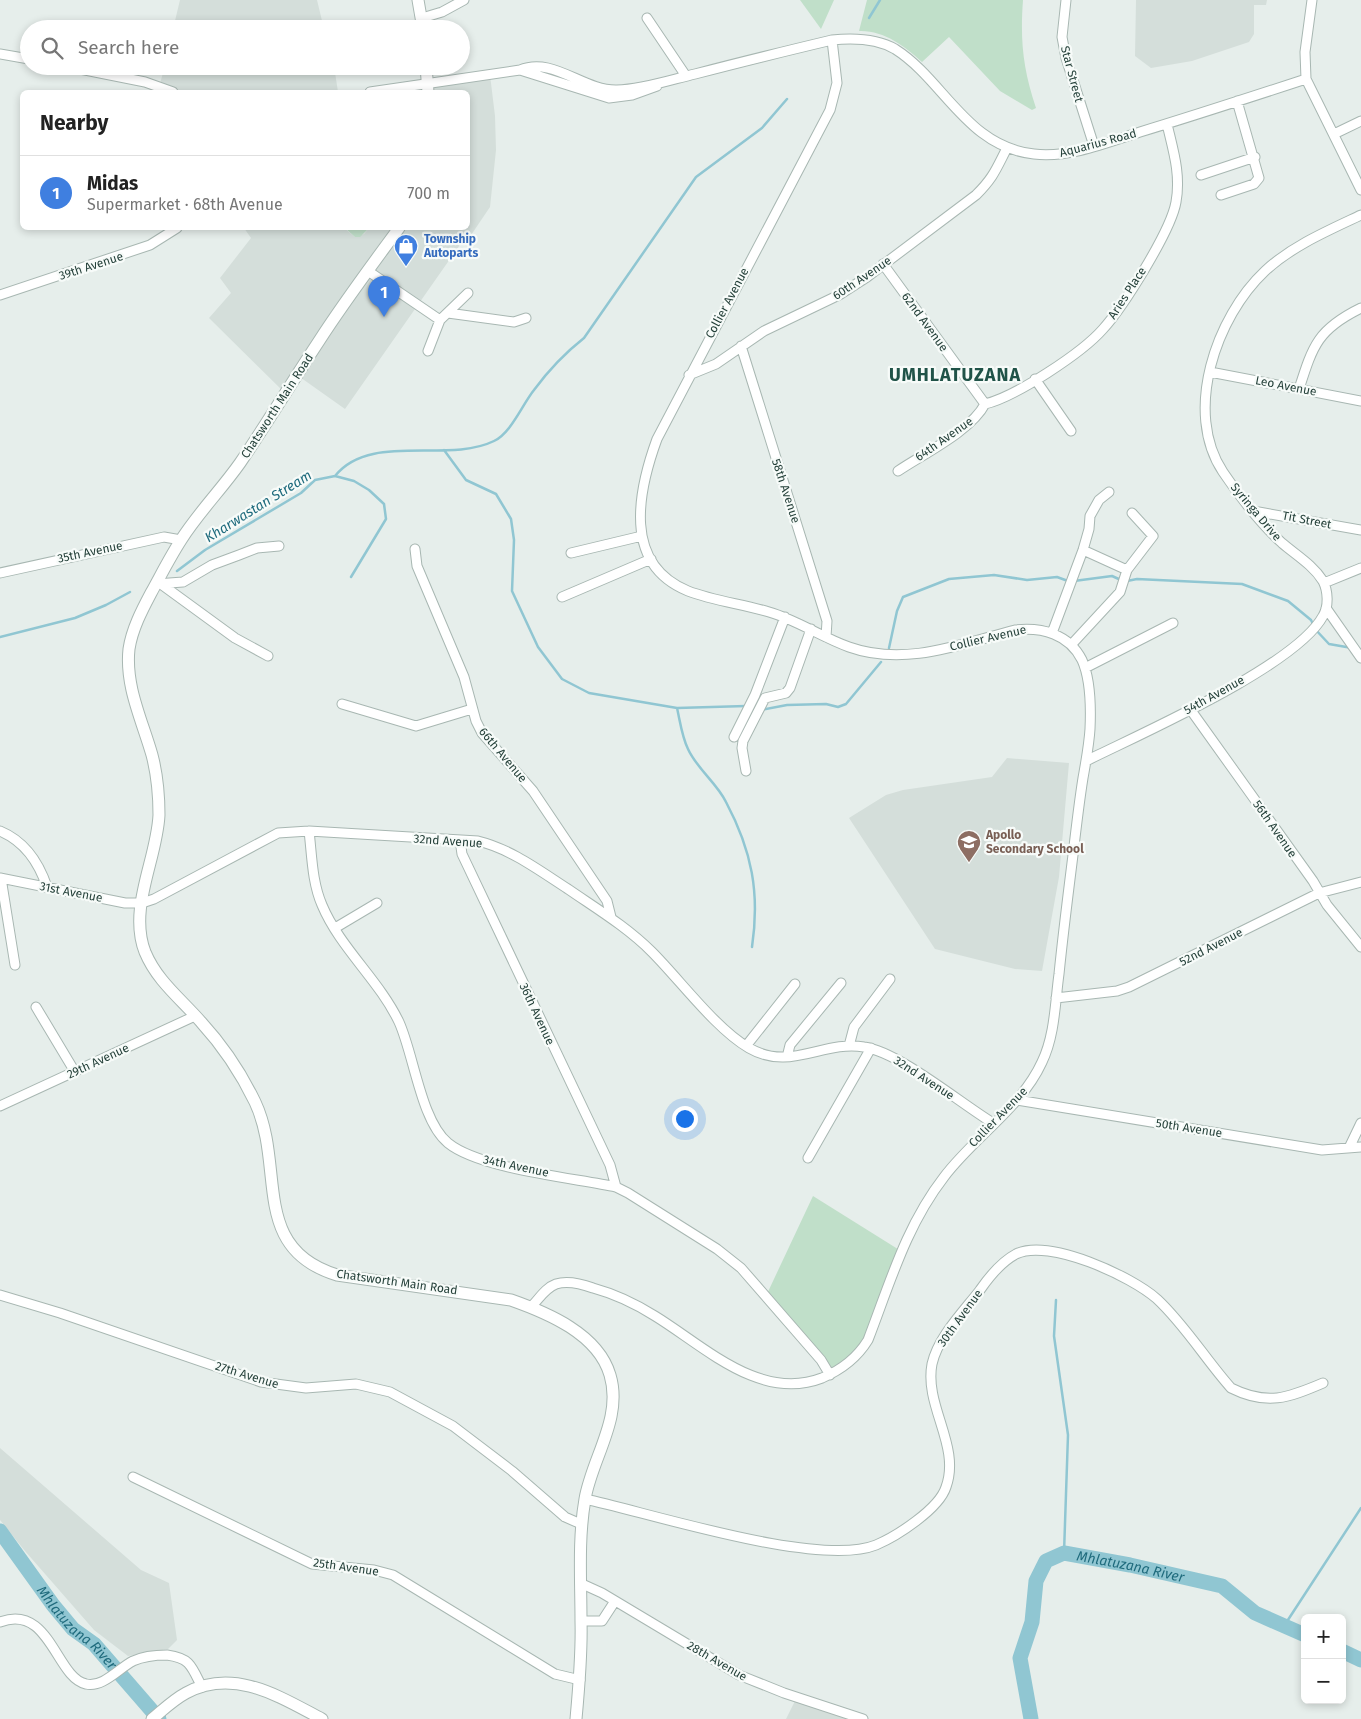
<!DOCTYPE html>
<meta charset="utf-8">
<style>
body{margin:0;font-family:"Fira Sans",sans-serif;background:#f2f2f2;color:#222}
.controls{position:absolute;right:15px;bottom:15px;display:grid;overflow:hidden;border-radius:8px;box-shadow:0 2px 8px #0003}
.controls button{width:45px;height:45px;display:grid;place-items:center;padding:0;border:0;border-bottom:1px solid #e0e0e0;background:#fff;color:#222;font:25px sans-serif}
.you{position:absolute;left:684px;top:1118px;width:18px;height:18px;margin:-12px;border:4px solid #fff;border-radius:50%;background:#1a73e8;box-shadow:0 0 0 8px #1a73e833}
.badge{display:grid;place-items:center;width:32px;height:32px;border-radius:50%;background:#1a73e8;color:#fff;font-size:16px;font-weight:700}
.pin{position:absolute;translate:-50% -41px;filter:drop-shadow(0 1px 2px #0008)}
.pin::after{content:'';position:absolute;top:26px;width:18px;height:15px;background:inherit;clip-path:polygon(0 0,100% 0,50% 100%)}
.list{margin:0;padding:0;list-style:none}
h2{display:flex;justify-content:space-between;align-items:center;height:65px;margin:0;padding:0 20px;font-size:21px}
h2 small{font-size:16px;font-weight:400;color:#767676}
.list li{display:grid;grid-template-columns:32px 1fr auto;gap:15px;align-items:center;box-sizing:border-box;height:75px;padding:0 20px;border-top:1px solid #e0e0e0}
.list b{display:block;font-size:19px;white-space:nowrap}
.list p{margin:0;font-size:16px;white-space:nowrap;color:#767676}
.list em{font-size:16px;font-style:normal;color:#767676}
.icon{flex:none;width:28px;height:28px;fill:none;stroke:currentColor;stroke-width:2;stroke-linecap:round;stroke-linejoin:round}
.map{position:relative;flex:none;width:1361px;height:1719px;overflow:hidden}
.search{position:absolute;background:#fff;box-shadow:0 2px 8px #0003;left:20px;top:20px;width:450px;height:55px;display:flex;align-items:center;gap:12px;box-sizing:border-box;padding:0 18px;border-radius:28px;color:#767676;font-size:19px}
.panel{position:absolute;background:#fff;box-shadow:0 2px 8px #0003;left:20px;top:90px;width:450px;height:140px;border-radius:8px}
.map>svg:first-child{display:block}
.built{fill:#d4deda}
.green{fill:#c0dfc9}
.lines{fill:none;stroke-linecap:round;stroke-linejoin:round}
.stream{stroke:#90c6d2;stroke-width:2.5}
.river{stroke:#90c6d2;stroke-width:15}
.minor-casing{stroke:#a8b7b2;stroke-width:11}
.tertiary-casing{stroke:#a8b7b2;stroke-width:13}
.minor{stroke:#fff;stroke-width:9}
.tertiary{stroke:#fff;stroke-width:11}
.labels{text-anchor:middle;stroke-width:4.5;stroke-linejoin:round;paint-order:stroke}
.street-label{font-size:12px;fill:#25413a;stroke:#f7fbf9}
.shop-label{font-size:12px;font-weight:bold;fill:#366cbe;stroke:#f7fbf9;text-anchor:start}
.education-label{font-size:12px;font-weight:bold;fill:#785e54;stroke:#f7fbf9;text-anchor:start}
.water-label{font-size:14px;font-style:italic;fill:#1f6b7d;stroke:#f7fbf9}
.district-label{font-size:18px;font-weight:bold;letter-spacing:1px;fill:#205348;stroke:#f7fbf9}
</style>
<div class="map">
<svg width="1361" height="1719" viewBox="0 0 1361 1719">
<rect width="100%" height="100%" fill="#e6eeeb"/>
<path class="built" d="M 180,0 L 317,0 L 324,29 L 173,29 Z
M 1136,0 L 1267,0 L 1266,5 L 1254,5 L 1254,34 L 1249,42 L 1192,61 L 1151,68 L 1135,56 Z
M 165,66 L 334,66 L 338,92 L 174,92 L 159,87 Z
M 490,75 L 495,116 L 496,150 L 490,207 L 467,241 L 464,239 L 345,409 L 297,375 L 285,393 L 209,318 L 231,293 L 220,278 L 251,238 L 244,228 L 344,228 L 355,237 L 364,234 L 369,228 L 468,228 L 468,92 L 372,92 Z
M 1007,758 L 1069,763 L 1059,877 L 1042,971 L 1015,969 L 935,949 L 849,818 L 886,795 L 903,790 L 992,777 Z
M 0,1448 L 141,1570 L 169,1583 L 177,1640 L 168,1649 L 128,1656 L 94,1630 L 25,1551 L 0,1520 Z
M 797,1697 L 861,1719 L 786,1719 Z"/>
<path class="green" d="M 800,0 L 834,0 L 821,29 Z
M 867,0 L 1023,0 C 1020,41 1023,69 1036,108 L 1032,110 L 1000,91 L 949,37 L 922,62 C 905,46 883,30 859,31 Z
M 345,228 L 344,228 L 369,228 L 360,237 L 355,237 Z
M 813,1196 L 901,1251 L 869,1341 L 829,1375 L 766,1296 Z"/>
<g class="lines">
<path class="stream" d="M 869,18 L 880,0
M 444,450 L 466,480 L 496,494 L 511,519 L 514,540 L 512,591 L 538,647 L 562,679 L 589,693 L 677,708 L 746,706
M 335,476 C 370,432 447,464 494,441 C 511,433 522,405 534,390 C 548,371 565,353 584,338 L 696,177 L 762,128 L 787,99
M 177,571 L 205,550 L 301,493 L 315,480 L 335,476 L 354,481 L 369,490 L 384,504 L 386,519 L 351,577
M 1074,581 L 1112,576 L 1121,580
M 1127,581 L 1137,579 L 1242,584 L 1288,601 L 1311,620 L 1313,624
M 1315,629 L 1329,644 L 1352,648
M 0,637 L 75,618 L 106,605 L 130,592
M 889,648 L 897,611 L 903,597 L 949,579 L 994,575 L 1027,580 L 1057,577 L 1068,581
M 677,708 C 680,721 682,737 688,749 C 697,769 717,783 726,802 C 752,851 760,893 752,947
M 761,710 L 787,705 L 826,704 L 838,707 L 846,704 L 881,662
M 1056,1300 L 1054,1336 L 1068,1435 L 1064,1553
M 1284,1626 L 1361,1508"/>
<g class="river">
<path id="s1" d="M 0,1531 L 53,1605 L 73,1629 L 94,1644 L 159,1719"/>
<path d="M 1342,1651 L 1361,1660"/>
<path id="s2" d="M 1031,1719 L 1020,1658 L 1032,1622 L 1036,1581 L 1046,1561 L 1064,1553 L 1130,1565 L 1222,1586 L 1255,1613 L 1305,1635"/>
</g>
<g class="minor-casing">
<path id="minor" d="M 1066,0 L 1062,37 L 1066,58 L 1094,146
M 1312,0 L 1305,52 L 1306,79 L 1361,190
M 422,18 L 442,12 L 464,0
M 647,18 L 686,76
M 832,40 C 852,38 876,38 895,49 C 944,80 967,147 1034,154 C 1070,158 1106,143 1140,132 C 1196,115 1251,97 1306,79
M 0,54 L 29,59
M 65,66 L 145,82 L 173,92
M 520,70 L 609,98 L 632,95 L 657,86
M 370,92 L 520,70 C 553,56 583,91 617,90 C 643,89 670,80 695,74 C 741,62 786,51 832,40 L 837,83 L 830,110 L 657,439 C 638,491 622,564 688,591 C 714,601 743,604 769,612 C 797,620 821,637 849,647 C 905,667 961,644 1015,630 C 1042,627 1069,634 1082,660 C 1091,680 1091,707 1090,729 C 1089,745 1086,761 1083,778 C 1079,803 1076,829 1073,855 C 1068,895 1063,934 1059,974 C 1055,1003 1055,1035 1042,1062 C 1021,1108 974,1137 944,1177 C 906,1226 890,1283 868,1340 C 857,1358 841,1370 822,1378 C 760,1402 704,1346 655,1316 C 636,1304 615,1294 593,1288 C 582,1284 568,1280 556,1284 C 545,1288 539,1299 531,1307
M 1334,134 L 1361,121
M 1201,175 L 1255,157
M 1221,195 L 1254,184 L 1259,178 L 1237,101
M 883,264 L 985,404
M 368,271 L 440,320
M 0,295 L 150,245 L 177,228
M 448,313 L 514,322 L 526,318
M 741,346 L 827,621 L 826,637
M 428,351 L 440,320 L 468,293
M 1210,372 L 1361,401
M 689,375 L 716,364 L 764,331 L 839,295 L 867,277 L 976,195 C 994,177 996,169 1007,148
M 1035,379 L 1071,431
M 1299,389 C 1313,345 1318,329 1361,308
M 985,404 C 1015,397 1082,353 1103,329 C 1123,307 1171,231 1176,202 C 1181,174 1173,150 1167,124
M 898,471 C 923,454 971,431 985,404
M 1253,511 L 1361,530
M 415,549 L 417,566 L 464,677 L 476,721 L 482,733 L 533,791 L 607,901 L 611,917
M 1083,550 L 1127,570
M 571,553 L 642,536
M 0,573 L 164,537 L 181,540
M 1324,583 L 1361,568
M 156,584 L 183,582 L 212,565 L 239,555 L 257,548 L 279,546
M 161,584 L 235,638 L 268,656
M 562,597 L 651,559
M 1326,608 L 1361,658
M 1052,633 L 1083,550 L 1089,529 L 1090,516 L 1099,500 L 1109,492
M 1071,645 L 1120,592 L 1127,570 L 1153,536 L 1132,513
M 1085,668 L 1173,623
M 342,704 L 416,726 L 472,709
M 1190,709 L 1313,881 L 1327,905 L 1361,947
M 734,737 L 755,695 L 785,617
M 1086,761 C 1140,734 1296,666 1323,616 C 1329,606 1328,591 1323,581 C 1313,565 1296,555 1282,543 C 1260,523 1240,497 1223,472 C 1183,412 1216,317 1265,271 C 1292,246 1327,231 1361,215
M 746,771 L 742,748 L 743,741 L 765,698 L 786,693 L 790,688 L 811,629
M 0,831 C 24,841 39,863 47,887
M 309,831 C 312,856 312,882 322,905 C 340,948 379,980 399,1022 C 414,1055 421,1121 448,1143 C 480,1169 574,1178 616,1187 L 628,1193 L 717,1249 L 741,1268 L 821,1360 L 830,1375
M 460,840 L 462,854 L 610,1165 L 616,1187
M 0,878 L 125,903 L 142,903 L 154,899 L 278,833 L 309,831 L 478,841 C 511,849 540,871 568,889 C 597,909 627,927 652,952 C 680,980 716,1029 749,1048 C 790,1072 823,1040 864,1047 C 899,1052 960,1103 993,1123
M 1,878 L 15,965
M 335,928 L 377,903
M 1056,998 L 1117,991 L 1129,987 L 1319,893 L 1361,882
M 36,1007 L 75,1072
M 746,1046 L 795,984
M 849,1046 L 854,1027 L 890,979
M 787,1057 L 790,1045 L 841,983
M 1017,1100 L 1322,1150 L 1361,1147
M 0,1106 L 195,1016
M 1349,1148 L 1361,1123
M 808,1158 L 871,1048
M 0,1295 L 60,1313 L 261,1382 L 306,1388 L 356,1384 L 390,1392 L 453,1426 L 512,1471 L 565,1517 L 581,1524
M 133,1477 L 312,1564 L 374,1570 L 393,1575 L 555,1674 L 580,1680
M 585,1499 C 650,1513 819,1568 876,1545 C 897,1536 939,1509 946,1487 C 961,1446 924,1406 932,1364 C 938,1337 963,1312 980,1290 C 989,1277 1001,1262 1016,1254 C 1049,1238 1131,1276 1157,1299 C 1185,1325 1206,1360 1231,1388 C 1267,1406 1288,1398 1323,1383
M 580,1583 L 602,1593 L 739,1675 L 784,1693 L 863,1719
M 581,1621 L 602,1621 L 615,1601
M 0,1622 C 50,1603 56,1678 86,1684 C 103,1688 119,1668 133,1661 C 144,1656 156,1655 167,1655 C 174,1656 183,1658 188,1663 C 194,1669 198,1680 202,1687"/>
</g>
<g class="tertiary-casing">
<path id="tertiary" d="M 418,0 L 423,29
M 426,66 L 428,92
M 399,228 C 372,265 344,302 319,341 C 292,382 267,423 240,463 C 221,490 198,513 181,540 C 170,557 161,575 151,593 C 142,610 132,629 129,649 C 125,686 142,720 152,755 C 157,774 159,795 159,815 C 157,859 128,908 145,952 C 157,981 181,999 201,1022 C 223,1046 241,1073 255,1102 C 286,1168 249,1248 337,1275 L 511,1300 C 548,1313 598,1334 610,1375 C 623,1418 592,1458 585,1499 C 578,1539 581,1580 581,1621 C 582,1654 579,1686 576,1719
M 152,1719 C 163,1710 173,1700 186,1693 C 234,1667 280,1697 322,1719"/>
</g>
<use href="#minor" class="minor"/>
<use href="#tertiary" class="tertiary"/>
</g>
<defs>
<g id="shop-pin" transform="scale(1.25)"><path d="M0 17L-7.5 6A9.5 9.5 0 1 1 7.5 6Z" fill="#3f7fe0" stroke="#f7fbf9"/><path d="M-5-2.5h2.3a2.7 3.5 0 0 1 5.4 0H5L5.5 6h-11ZM-1.5-2.5h3a1.5 2.3 0 0 0-3 0Z" fill="#fff"/></g>
<g id="school-pin" transform="scale(1.25)"><path d="M0 17L-7.5 6A9.5 9.5 0 1 1 7.5 6Z" fill="#8d6e63" stroke="#f7fbf9"/><path d="M0-5L7-2L0 1L-7-2ZM-4 1L0 2.5L4 1V4Q0 6-4 4Z" fill="#fff"/></g>
</defs>
<g fill-rule="evenodd">
<use href="#shop-pin" x="406" y="246"/>
<use href="#school-pin" x="969" y="842"/>
</g>
<g class="labels">
<g class="street-label">
<text transform="translate(1072 74) rotate(75)" y="4">Star Street</text>
<text transform="translate(1098 143) rotate(-15)" y="4">Aquarius Road</text>
<text transform="translate(91 266) rotate(-18)" y="4">39th Avenue</text>
<text transform="translate(862 278) rotate(-34)" y="4">60th Avenue</text>
<text transform="translate(1127 293) rotate(-57)" y="4">Aries Place</text>
<text transform="translate(727 303) rotate(-62)" y="4">Collier Avenue</text>
<text transform="translate(925 322) rotate(54)" y="4">62nd Avenue</text>
<text transform="translate(1286 386) rotate(11)" y="4">Leo Avenue</text>
<text transform="translate(277 406) rotate(-57)" y="4">Chatsworth Main Road</text>
<text transform="translate(944 439) rotate(-35)" y="4">64th Avenue</text>
<text transform="translate(786 491) rotate(72)" y="4">58th Avenue</text>
<text transform="translate(1256 512) rotate(50)" y="4">Syringa Drive</text>
<text transform="translate(1307 520) rotate(11)" y="4">Tit Street</text>
<text transform="translate(90 552) rotate(-12)" y="4">35th Avenue</text>
<text transform="translate(988 638) rotate(-13)" y="4">Collier Avenue</text>
<text transform="translate(1214 695) rotate(-29)" y="4">54th Avenue</text>
<text transform="translate(503 755) rotate(50)" y="4">66th Avenue</text>
<text transform="translate(1275 829) rotate(55)" y="4">56th Avenue</text>
<text transform="translate(448 841) rotate(4)" y="4">32nd Avenue</text>
<text transform="translate(71 892) rotate(11)" y="4">31st Avenue</text>
<text transform="translate(1211 947) rotate(-27)" y="4">52nd Avenue</text>
<text transform="translate(537 1014) rotate(65)" y="4">36th Avenue</text>
<text transform="translate(98 1061) rotate(-25)" y="4">29th Avenue</text>
<text transform="translate(924 1078) rotate(33)" y="4">32nd Avenue</text>
<text transform="translate(998 1117) rotate(-46)" y="4">Collier Avenue</text>
<text transform="translate(1189 1128) rotate(9)" y="4">50th Avenue</text>
<text transform="translate(516 1166) rotate(12)" y="4">34th Avenue</text>
<text transform="translate(397 1282) rotate(8)" y="4">Chatsworth Main Road</text>
<text transform="translate(960 1318) rotate(-54)" y="4">30th Avenue</text>
<text transform="translate(247 1375) rotate(17)" y="4">27th Avenue</text>
<text transform="translate(346 1567) rotate(8)" y="4">25th Avenue</text>
<text transform="translate(717 1661) rotate(30)" y="4">28th Avenue</text>
</g>
<g class="shop-label">
<text x="424" y="243">Township<tspan x="424" dy="14">Autoparts</tspan></text>
</g>
<g class="education-label">
<text x="986" y="839">Apollo<tspan x="986" dy="14">Secondary School</tspan></text>
</g>
<g class="water-label">
<text transform="translate(258 506) rotate(-32)" y="5">Kharwastan Stream</text>
<text dy="5" stroke="none"><textPath href="#s2" startOffset="251">Mhlatuzana River</textPath></text>
<text dy="5" stroke="none"><textPath href="#s1" startOffset="124">Mhlatuzana River</textPath></text>
</g>
<g class="district-label">
<text x="955" y="381">UMHLATUZANA</text>
</g>
</g>
</svg>
<div class="controls">
<button>+</button>
<button>−</button>
</div>
<div class="you"></div>
<div class="pin badge" style="left:384px;top:317px;background:#3f7fe0">1</div>
<div class="search"><svg class="icon" aria-label="search" viewBox="0 0 24 24"><circle cx="10" cy="10" r="6"/><path d="M15 15l6 6"/></svg>Search here</div>
<section class="panel">
<h2>Nearby<small></small></h2>
<ul class="list">
<li><span class="badge" style="background:#3f7fe0">1</span><div><b>Midas</b><p>Supermarket · 68th Avenue</p></div><em>700 m</em></li>
</ul>
</section>
</div>
